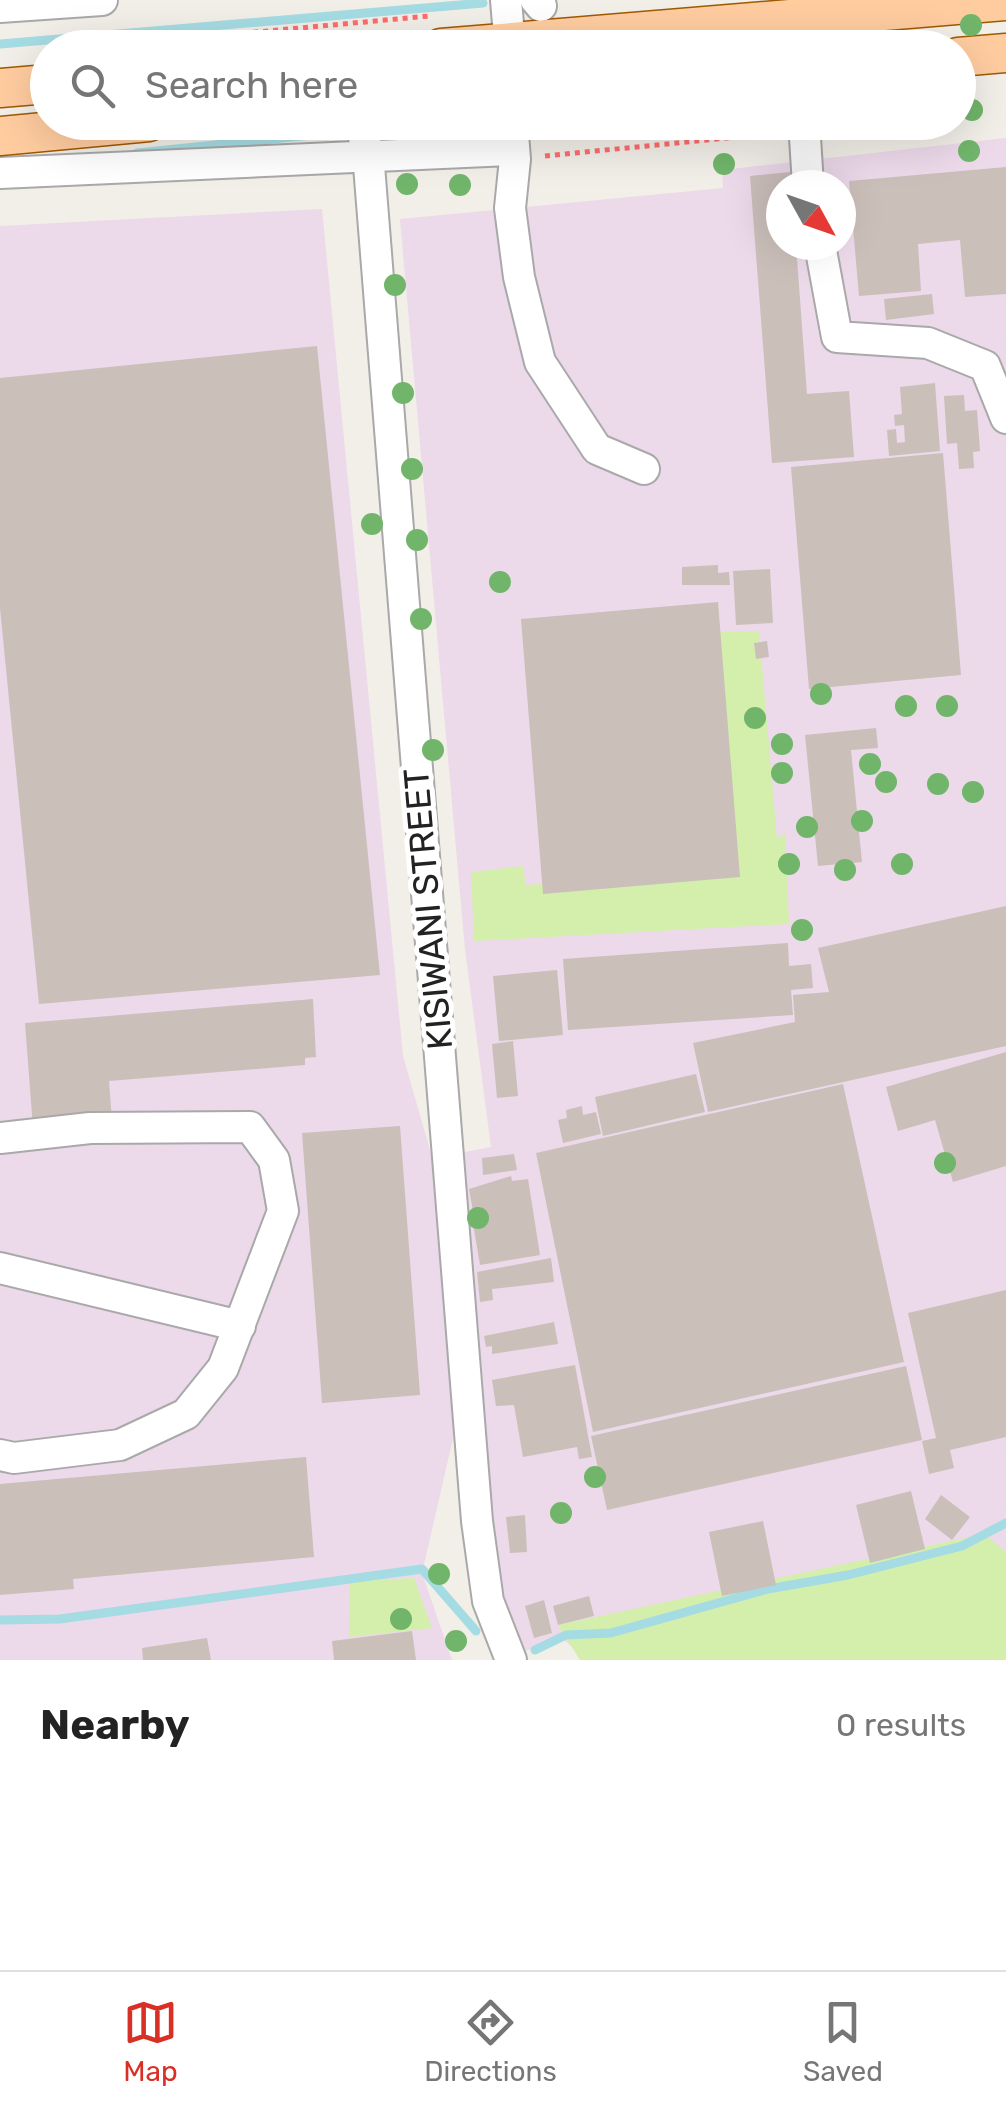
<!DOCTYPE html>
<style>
body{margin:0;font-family:Rubik,sans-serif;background:#f2f2f2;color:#222}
.compass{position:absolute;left:766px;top:170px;width:90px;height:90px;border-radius:50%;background:#fff;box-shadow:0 10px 40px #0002;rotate:130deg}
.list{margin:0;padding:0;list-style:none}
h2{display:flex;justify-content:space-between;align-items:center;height:130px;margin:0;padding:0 40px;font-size:42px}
h2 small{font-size:32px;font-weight:400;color:#767676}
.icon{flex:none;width:55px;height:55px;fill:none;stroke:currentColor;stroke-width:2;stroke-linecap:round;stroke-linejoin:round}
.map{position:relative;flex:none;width:1006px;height:1660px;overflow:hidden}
.search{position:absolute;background:#fff;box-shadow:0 10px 40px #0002;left:30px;right:30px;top:30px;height:110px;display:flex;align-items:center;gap:25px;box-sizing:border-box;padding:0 35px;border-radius:55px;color:#767676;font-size:38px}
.sheet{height:310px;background:#fff}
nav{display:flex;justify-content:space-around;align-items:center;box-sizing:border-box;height:140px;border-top:2px solid #e0e0e0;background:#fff;font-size:28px;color:#767676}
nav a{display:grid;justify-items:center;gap:5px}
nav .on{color:#d93025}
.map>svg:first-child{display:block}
.industrial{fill:#ecd9ea;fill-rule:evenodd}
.grass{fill:#d4efab}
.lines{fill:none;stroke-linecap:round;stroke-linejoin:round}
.stream{stroke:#a5dce3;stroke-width:9}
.building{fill:#cbbfba}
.minor-casing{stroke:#a9a9a9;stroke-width:34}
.major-casing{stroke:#9f5900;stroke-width:41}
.path{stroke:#ff6c6d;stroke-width:5;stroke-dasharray:5 5;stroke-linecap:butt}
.minor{stroke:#fff;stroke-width:30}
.major{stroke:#ffcca0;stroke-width:38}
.tree{fill:#71b56b}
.labels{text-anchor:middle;stroke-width:10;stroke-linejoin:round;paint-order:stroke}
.street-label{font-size:35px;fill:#222;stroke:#fff}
</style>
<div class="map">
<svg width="1006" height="1660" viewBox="0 0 1006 1660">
<rect width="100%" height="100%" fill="#f2eee8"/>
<path class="industrial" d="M 1006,138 L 1006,1660 L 586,1660 L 560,1636 L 519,1654 L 488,1530 L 460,1153 L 491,1147 L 465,949 L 400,219 L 723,188 L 722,170 ZM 781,185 L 841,185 L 841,245 L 781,245 Z
M 322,209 L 403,1056 L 432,1157 L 446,1262 L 454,1434 L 422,1573 L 452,1660 L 0,1660 L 0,226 Z"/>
<path class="grass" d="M 759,631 L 777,838 L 785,834 L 789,924 L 474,941 L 471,872 L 523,866 L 526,885 L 719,872 L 708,632 Z
M 984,1534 L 1006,1552 L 1006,1660 L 580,1660 L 558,1625 Z
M 414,1578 L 432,1628 L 349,1637 L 350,1581 Z"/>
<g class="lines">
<path class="stream" d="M 0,44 L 483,3
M 381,128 L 491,130
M 533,128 L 585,122
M 137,153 L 330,133
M 0,1620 L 60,1619 L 422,1569 L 476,1631
M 535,1650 L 566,1635 L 611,1633 L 768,1589 L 848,1575 L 962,1546 L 1006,1523"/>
</g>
<path class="building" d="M 1006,167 L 1006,294 L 965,297 L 960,240 L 918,244 L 921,291 L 859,296 L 849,181 Z
M 790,172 L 791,185 L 781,185 L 781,245 L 796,245 L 807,394 L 849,391 L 854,457 L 772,463 L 750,176 Z
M 932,294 L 934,314 L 886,320 L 884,299 Z
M 317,346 L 380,975 L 39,1004 L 0,608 L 0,378 Z
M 935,383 L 940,451 L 889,456 L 887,430 L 896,429 L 897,443 L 905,442 L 904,425 L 895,426 L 894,415 L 902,414 L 900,387 Z
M 964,395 L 965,411 L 977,410 L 980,451 L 973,452 L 974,468 L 959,469 L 957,443 L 947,444 L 944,396 Z
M 943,453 L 961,675 L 809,689 L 791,467 Z
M 718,565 L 718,573 L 729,572 L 730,585 L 682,585 L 682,567 Z
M 770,569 L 773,623 L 736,625 L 733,571 Z
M 718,602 L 740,877 L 543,894 L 521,619 Z
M 767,641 L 769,657 L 756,659 L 754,643 Z
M 876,728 L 878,748 L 851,750 L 862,862 L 818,866 L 805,735 Z
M 1006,906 L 1006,1046 L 708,1112 L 693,1043 L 795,1022 L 793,995 L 829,992 L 818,948 Z
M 788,943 L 789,966 L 811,964 L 813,988 L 791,990 L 793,1015 L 568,1030 L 563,959 Z
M 557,970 L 563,1035 L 499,1041 L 493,976 Z
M 313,999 L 316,1057 L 305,1058 L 305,1065 L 109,1081 L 112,1121 L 33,1128 L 25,1023 Z
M 513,1041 L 518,1096 L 497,1098 L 492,1044 Z
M 1006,1052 L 1006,1166 L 953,1182 L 935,1120 L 898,1131 L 886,1087 Z
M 696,1074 L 705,1112 L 603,1136 L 595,1097 Z
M 843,1084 L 904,1362 L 593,1432 L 536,1153 Z
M 582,1106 L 583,1115 L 596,1112 L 601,1134 L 563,1143 L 558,1120 L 567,1118 L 566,1110 Z
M 400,1126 L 420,1395 L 322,1403 L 302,1133 Z
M 514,1154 L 517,1170 L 483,1175 L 482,1158 Z
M 511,1176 L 512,1181 L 528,1179 L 540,1255 L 480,1265 L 472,1218 L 481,1216 L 480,1210 L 473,1211 L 469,1189 Z
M 551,1258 L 554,1282 L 492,1289 L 493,1300 L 480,1302 L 477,1272 Z
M 1006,1290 L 1006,1437 L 950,1450 L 954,1468 L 929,1474 L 922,1441 L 936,1438 L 908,1313 Z
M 554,1322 L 558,1344 L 492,1354 L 492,1346 L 486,1347 L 484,1336 Z
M 575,1365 L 592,1457 L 579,1459 L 577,1447 L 523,1457 L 514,1405 L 496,1406 L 492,1380 Z
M 906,1366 L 922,1440 L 607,1510 L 591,1436 Z
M 306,1457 L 314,1557 L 73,1579 L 74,1589 L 0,1595 L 0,1484 Z
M 911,1491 L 925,1549 L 870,1563 L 856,1505 Z
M 941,1495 L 970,1517 L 952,1540 L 925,1519 Z
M 525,1515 L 527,1552 L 510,1553 L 506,1517 Z
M 763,1521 L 776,1585 L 722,1596 L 709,1532 Z
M 589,1596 L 594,1616 L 558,1625 L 553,1606 Z
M 544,1600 L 552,1633 L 534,1638 L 525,1606 Z
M 412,1631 L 416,1660 L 334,1660 L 332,1641 Z
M 207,1638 L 211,1660 L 143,1660 L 142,1648 Z"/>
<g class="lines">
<g class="minor-casing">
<path id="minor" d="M 506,0 L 510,48
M 536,0 L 541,6
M 0,7 L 102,0
M 360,122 L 368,153 L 477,1521 L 488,1601 L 511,1660
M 512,122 L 515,159 L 510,208 L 519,277 L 540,362 L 597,449 L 644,469
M 804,122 L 808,185
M 0,173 L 512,150
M 820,245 L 837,337 L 928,343 L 985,366 L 1006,418
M 0,1138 L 90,1128 L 250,1127 L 274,1160 L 283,1211 L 223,1368 L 186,1414 L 120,1445 L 14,1458 L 0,1455
M 0,1268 L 240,1326"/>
</g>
<g class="major-casing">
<path id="major" d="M 441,48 L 1006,1
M 958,57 L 1006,53
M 0,88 L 48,84
M 0,136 L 149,122"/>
</g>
<path class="path" d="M 84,48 L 429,16
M 958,113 L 974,110
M 834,128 L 886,122
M 545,156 L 778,133"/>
<use href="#minor" class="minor"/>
<use href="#major" class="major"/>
</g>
<g class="tree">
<circle cx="971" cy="25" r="11"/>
<circle cx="972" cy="110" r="11"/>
<circle cx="969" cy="151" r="11"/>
<circle cx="724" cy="164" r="11"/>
<circle cx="407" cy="184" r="11"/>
<circle cx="460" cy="185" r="11"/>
<circle cx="395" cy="285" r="11"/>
<circle cx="403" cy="393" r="11"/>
<circle cx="412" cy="469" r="11"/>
<circle cx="372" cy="524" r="11"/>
<circle cx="417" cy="540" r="11"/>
<circle cx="500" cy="582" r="11"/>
<circle cx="421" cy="619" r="11"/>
<circle cx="821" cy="694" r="11"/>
<circle cx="906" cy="706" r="11"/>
<circle cx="947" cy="706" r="11"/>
<circle cx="755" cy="718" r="11"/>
<circle cx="782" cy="744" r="11"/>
<circle cx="433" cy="750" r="11"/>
<circle cx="870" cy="764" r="11"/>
<circle cx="782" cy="773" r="11"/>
<circle cx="886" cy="782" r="11"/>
<circle cx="938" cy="784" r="11"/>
<circle cx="973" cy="792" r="11"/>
<circle cx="862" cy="821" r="11"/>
<circle cx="807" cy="827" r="11"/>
<circle cx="789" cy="864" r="11"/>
<circle cx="902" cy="864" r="11"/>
<circle cx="845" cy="870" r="11"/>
<circle cx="802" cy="930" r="11"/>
<circle cx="945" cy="1163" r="11"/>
<circle cx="478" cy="1218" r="11"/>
<circle cx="595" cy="1477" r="11"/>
<circle cx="561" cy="1513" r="11"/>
<circle cx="439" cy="1574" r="11"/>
<circle cx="401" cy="1619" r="11"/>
<circle cx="456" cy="1641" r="11"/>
</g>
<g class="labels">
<g class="street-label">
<text transform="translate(428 909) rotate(-95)" y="12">KISIWANI STREET</text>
</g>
</g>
</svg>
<svg class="compass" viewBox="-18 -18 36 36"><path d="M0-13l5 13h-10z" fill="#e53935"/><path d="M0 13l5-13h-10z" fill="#767676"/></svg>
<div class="search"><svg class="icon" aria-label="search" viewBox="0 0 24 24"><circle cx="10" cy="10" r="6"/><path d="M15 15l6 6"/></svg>Search here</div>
</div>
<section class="sheet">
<h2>Nearby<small>0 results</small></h2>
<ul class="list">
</ul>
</section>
<nav>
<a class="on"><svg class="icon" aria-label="map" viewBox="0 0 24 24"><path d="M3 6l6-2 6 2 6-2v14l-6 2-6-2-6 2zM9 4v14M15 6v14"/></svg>Map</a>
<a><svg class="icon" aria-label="directions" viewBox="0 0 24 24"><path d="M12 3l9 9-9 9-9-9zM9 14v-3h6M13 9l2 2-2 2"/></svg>Directions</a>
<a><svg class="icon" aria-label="saved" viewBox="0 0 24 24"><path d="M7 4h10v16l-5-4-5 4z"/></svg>Saved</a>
</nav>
